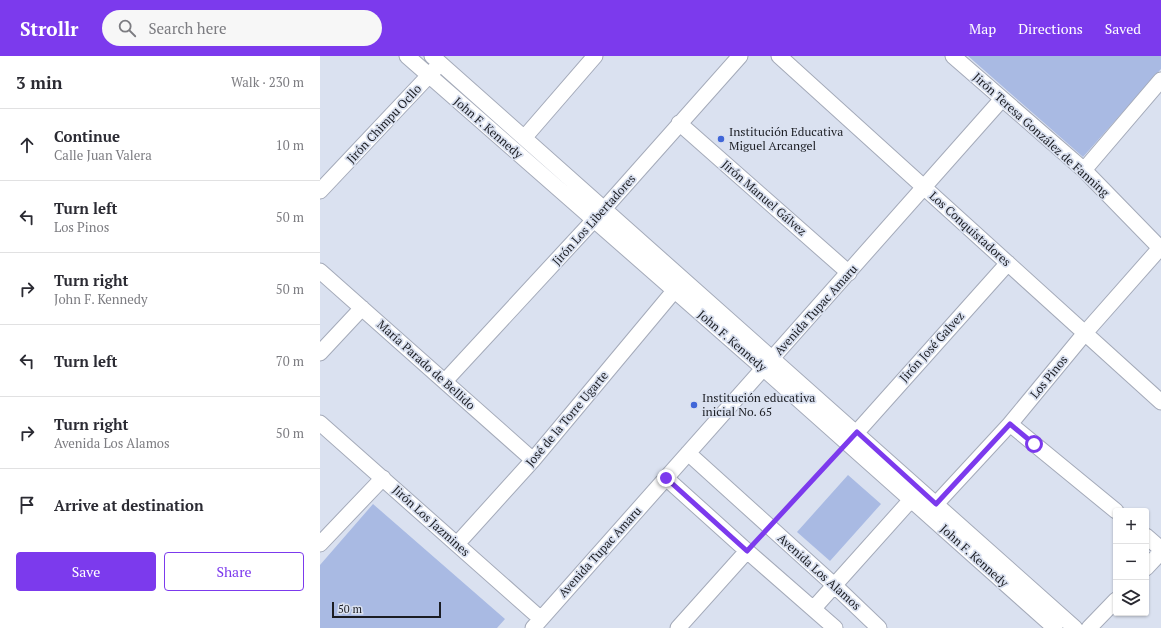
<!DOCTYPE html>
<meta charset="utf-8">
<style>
body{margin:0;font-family:"PT Serif",serif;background:#f7f7f7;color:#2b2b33}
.controls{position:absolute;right:12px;bottom:12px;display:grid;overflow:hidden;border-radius:4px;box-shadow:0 1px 3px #0004}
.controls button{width:36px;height:36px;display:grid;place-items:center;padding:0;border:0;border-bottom:1px solid #e1e1e2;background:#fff;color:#2b2b33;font:20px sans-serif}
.scale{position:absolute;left:12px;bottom:10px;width:109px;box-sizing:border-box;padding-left:4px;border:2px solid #1b1d23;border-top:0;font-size:11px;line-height:14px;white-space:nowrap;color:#1b1d23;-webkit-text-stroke:3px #dae1f0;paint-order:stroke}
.stop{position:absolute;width:12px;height:12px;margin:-9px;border:3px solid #7c3aed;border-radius:50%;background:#fff}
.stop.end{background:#7c3aed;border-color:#fff;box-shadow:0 1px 4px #0008}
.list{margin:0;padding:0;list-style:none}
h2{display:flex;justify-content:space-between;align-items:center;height:52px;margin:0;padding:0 16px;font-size:17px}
h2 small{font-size:13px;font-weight:400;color:#7c7c81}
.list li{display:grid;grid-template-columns:26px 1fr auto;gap:12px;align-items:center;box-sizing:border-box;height:72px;padding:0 16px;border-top:1px solid #e1e1e2}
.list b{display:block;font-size:15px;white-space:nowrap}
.list p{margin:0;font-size:13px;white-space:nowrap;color:#7c7c81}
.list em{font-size:13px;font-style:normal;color:#7c7c81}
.actions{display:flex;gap:8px;padding:12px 16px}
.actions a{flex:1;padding:9px 0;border:1px solid #7c3aed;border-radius:4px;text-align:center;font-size:14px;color:#7c3aed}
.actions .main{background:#7c3aed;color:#fff}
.icon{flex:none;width:22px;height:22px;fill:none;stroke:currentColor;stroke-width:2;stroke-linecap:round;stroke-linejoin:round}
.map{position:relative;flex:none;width:841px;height:572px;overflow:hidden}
header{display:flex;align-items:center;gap:24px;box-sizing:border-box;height:56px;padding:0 20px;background:#7c3aed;color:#fff}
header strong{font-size:19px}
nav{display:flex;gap:22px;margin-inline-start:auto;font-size:14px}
.search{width:280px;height:36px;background:#f7f7f7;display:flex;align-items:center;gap:10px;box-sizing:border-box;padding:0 14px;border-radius:22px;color:#7c7c81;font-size:15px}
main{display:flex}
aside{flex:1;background:#fff}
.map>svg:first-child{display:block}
.green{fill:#a9bae3}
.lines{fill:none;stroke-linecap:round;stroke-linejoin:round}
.minor-casing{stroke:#a4aab9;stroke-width:17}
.path{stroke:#7a7f89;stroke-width:2.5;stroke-dasharray:3 2;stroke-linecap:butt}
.minor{stroke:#fff;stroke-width:15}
.route{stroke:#7c3aed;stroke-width:5}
.poi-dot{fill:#4066d8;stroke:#dae1f0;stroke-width:1.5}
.labels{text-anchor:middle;stroke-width:3.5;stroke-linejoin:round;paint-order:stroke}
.street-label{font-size:12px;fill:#1b1d23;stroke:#dae1f0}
.poi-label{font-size:12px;fill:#1b1d23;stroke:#dae1f0;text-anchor:start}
</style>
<header>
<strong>Strollr</strong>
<div class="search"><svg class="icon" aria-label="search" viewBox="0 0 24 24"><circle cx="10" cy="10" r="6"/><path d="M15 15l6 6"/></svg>Search here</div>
<nav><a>Map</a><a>Directions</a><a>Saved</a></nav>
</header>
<main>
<aside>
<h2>3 min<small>Walk · 230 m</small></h2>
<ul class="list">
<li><svg class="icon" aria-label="ahead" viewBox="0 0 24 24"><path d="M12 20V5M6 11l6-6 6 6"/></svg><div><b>Continue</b><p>Calle Juan Valera</p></div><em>10 m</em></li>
<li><svg class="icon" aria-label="left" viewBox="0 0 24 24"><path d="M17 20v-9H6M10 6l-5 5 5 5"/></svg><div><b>Turn left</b><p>Los Pinos</p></div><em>50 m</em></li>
<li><svg class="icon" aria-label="right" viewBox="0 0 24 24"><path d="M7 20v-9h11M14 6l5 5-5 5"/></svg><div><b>Turn right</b><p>John F. Kennedy</p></div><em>50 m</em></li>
<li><svg class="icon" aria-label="left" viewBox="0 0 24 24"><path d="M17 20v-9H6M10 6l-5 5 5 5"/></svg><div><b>Turn left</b></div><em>70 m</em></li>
<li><svg class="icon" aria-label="right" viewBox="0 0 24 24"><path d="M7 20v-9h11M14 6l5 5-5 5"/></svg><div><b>Turn right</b><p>Avenida Los Alamos</p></div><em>50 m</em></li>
<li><svg class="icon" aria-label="arrive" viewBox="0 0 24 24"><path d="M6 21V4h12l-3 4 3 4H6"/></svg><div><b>Arrive at destination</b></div></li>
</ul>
<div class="actions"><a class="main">Save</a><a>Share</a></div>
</aside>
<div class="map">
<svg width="841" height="572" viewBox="0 0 841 572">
<rect width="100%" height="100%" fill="#dae1f0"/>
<path class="green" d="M 648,0 L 841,0 L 841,13 L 763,101 Z
M 528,419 L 561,448 L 510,505 L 477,476 Z
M 53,448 L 185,563 L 177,572 L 0,572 L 0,509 Z"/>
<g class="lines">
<g class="minor-casing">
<path id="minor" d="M 87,0 L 443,312 L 735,572
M 112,0 L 755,572
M 459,0 L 841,346
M 633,0 L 764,114 L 841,193
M 359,67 L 529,217
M 204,82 L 275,0
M 764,114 L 841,24
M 0,135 L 116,12
M 0,215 L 213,404
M 0,297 L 42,252
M 125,325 L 284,153 L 420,0
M 0,367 L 221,563
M 690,368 L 796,455
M 537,376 L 688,207
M 368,397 L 514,529 L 559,572
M 346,422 L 427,495 L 515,572
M 616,448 L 690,368 L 765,277 L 840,192
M 826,480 L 841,493
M 0,488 L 63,422
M 137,488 L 213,404 L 354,235
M 826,512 L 841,496
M 494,552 L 597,437
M 213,572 L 682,43
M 358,572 L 427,495
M 769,572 L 796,544"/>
</g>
<path class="path" d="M 458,461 L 517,397"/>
<use href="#minor" class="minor"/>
</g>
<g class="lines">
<path class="route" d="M 346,422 L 427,495 L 537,376 L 616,448 L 690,368 L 714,388"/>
</g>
<g class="poi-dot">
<circle cx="401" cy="83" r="4"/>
<circle cx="374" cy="349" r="4"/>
</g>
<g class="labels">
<g class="street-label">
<text transform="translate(64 68) rotate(-47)" y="4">Jirón Chimpu Ocllo</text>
<text transform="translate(168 72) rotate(41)" y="4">John F. Kennedy</text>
<text transform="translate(721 79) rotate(42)" y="4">Jirón Teresa González de Fanning</text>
<text transform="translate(444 142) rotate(41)" y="4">Jirón Manuel Gálvez</text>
<text transform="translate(274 164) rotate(-48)" y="4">Jirón Los Libertadores</text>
<text transform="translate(650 173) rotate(42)" y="4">Los Conquistadores</text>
<text transform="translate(496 254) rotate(-48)" y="4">Avenida Tupac Amaru</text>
<text transform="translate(412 285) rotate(41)" y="4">John F. Kennedy</text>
<text transform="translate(612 291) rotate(-48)" y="4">Jirón José Galvez</text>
<text transform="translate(106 309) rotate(42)" y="4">María Parado de Bellido</text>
<text transform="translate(729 321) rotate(-51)" y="4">Los Pinos</text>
<text transform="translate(247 363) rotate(-50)" y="4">José de la Torre Ugarte</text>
<text transform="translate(111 465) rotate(42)" y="4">Jirón Los Jazmines</text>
<text transform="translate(280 496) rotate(-48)" y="4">Avenida Tupac Amaru</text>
<text transform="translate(654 500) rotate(42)" y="4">John F. Kennedy</text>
<text transform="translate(499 516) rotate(42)" y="4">Avenida Los Alamos</text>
</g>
<g class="poi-label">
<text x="409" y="80">Institución Educativa<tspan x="409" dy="14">Miguel Arcangel</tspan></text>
<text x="382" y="346">Institución educativa<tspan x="382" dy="14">inicial No. 65</tspan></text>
</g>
</g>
</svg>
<div class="controls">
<button>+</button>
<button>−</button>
<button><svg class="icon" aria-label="layers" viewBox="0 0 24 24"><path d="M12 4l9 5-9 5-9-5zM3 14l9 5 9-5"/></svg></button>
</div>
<div class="scale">50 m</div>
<div class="stop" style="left:714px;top:388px"></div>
<div class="stop end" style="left:346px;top:422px"></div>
</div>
</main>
